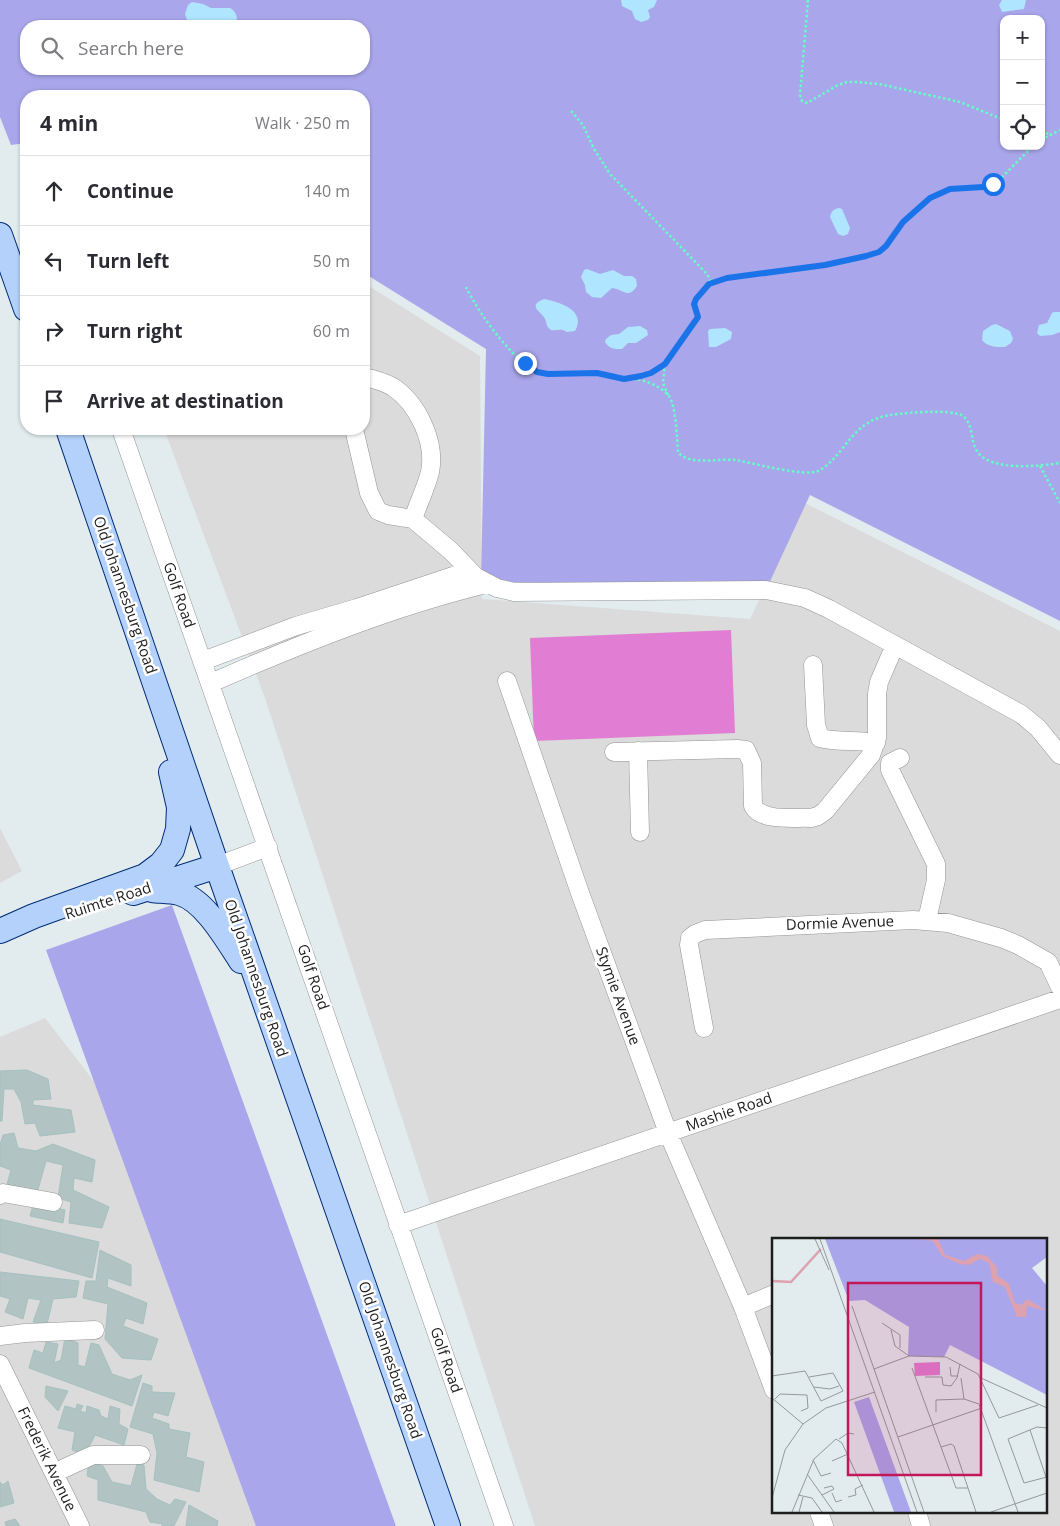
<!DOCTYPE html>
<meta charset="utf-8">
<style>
body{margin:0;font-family:"Open Sans",sans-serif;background:#f7f7f7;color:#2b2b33}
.controls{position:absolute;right:15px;top:15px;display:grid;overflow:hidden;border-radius:10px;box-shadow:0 1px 4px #0004}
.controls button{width:45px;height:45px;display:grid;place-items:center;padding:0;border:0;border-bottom:1px solid #e1e1e2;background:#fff;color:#2b2b33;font:25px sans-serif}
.stop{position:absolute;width:15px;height:15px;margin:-11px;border:4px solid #1a73e8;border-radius:50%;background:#fff}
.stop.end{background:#1a73e8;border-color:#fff;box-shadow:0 1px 5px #0008}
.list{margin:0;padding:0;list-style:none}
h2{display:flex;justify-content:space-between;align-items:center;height:65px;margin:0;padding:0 20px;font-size:21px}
h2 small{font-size:16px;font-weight:400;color:#7c7c81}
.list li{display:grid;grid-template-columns:32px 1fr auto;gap:15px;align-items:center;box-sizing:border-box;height:70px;padding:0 20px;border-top:1px solid #e1e1e2}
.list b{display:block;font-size:19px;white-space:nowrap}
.list em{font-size:16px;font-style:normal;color:#7c7c81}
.icon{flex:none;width:28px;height:28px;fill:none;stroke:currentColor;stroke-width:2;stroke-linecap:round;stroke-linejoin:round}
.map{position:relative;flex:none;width:1060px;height:1526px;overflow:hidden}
.search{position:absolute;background:#fff;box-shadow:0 1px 4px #0004;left:20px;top:20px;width:350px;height:55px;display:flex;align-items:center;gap:12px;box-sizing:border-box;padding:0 18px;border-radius:20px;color:#7c7c81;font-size:19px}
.panel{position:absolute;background:#fff;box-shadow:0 1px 4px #0004;left:20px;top:90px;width:350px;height:345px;border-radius:20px}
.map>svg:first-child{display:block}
.residential{fill:#dadbda;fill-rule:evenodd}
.grass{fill:#a9a6eb;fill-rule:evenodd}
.sand{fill:#b0e5ff}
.pitch{fill:#e17dd2}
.building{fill:#b2c3c3;stroke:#a4c1c0}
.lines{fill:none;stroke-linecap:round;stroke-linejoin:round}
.minor-casing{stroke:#949494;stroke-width:19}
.secondary-casing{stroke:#012c77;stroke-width:26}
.path{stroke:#64fec6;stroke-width:2.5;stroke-dasharray:2.5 2.5;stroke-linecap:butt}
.minor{stroke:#fff;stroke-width:18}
.secondary{stroke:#b3d1fb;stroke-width:24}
.route{stroke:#1a73e8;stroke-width:6}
.labels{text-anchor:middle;stroke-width:5;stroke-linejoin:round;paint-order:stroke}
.street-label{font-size:15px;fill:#1d1d1d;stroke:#fff}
.inset-river{fill:none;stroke:#dea1b0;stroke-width:2.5}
.inset-road{fill:none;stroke:#93999b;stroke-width:1}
.view{fill:#c2185b;fill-opacity:0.15;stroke:#c2185b;stroke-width:2.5}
.inset-edge{fill:none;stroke:#1d1d1d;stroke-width:2.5}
</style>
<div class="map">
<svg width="1060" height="1526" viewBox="0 0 1060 1526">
<rect width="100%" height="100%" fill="#e2ecef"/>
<path class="residential" d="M 364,283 L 480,356 L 482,599 L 750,619 L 805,503 L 1060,631 L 1060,1526 L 535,1526 L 265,698 L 164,429 L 364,429 ZM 774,1240 L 1046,1240 L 1046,1512 L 774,1512 Z
M 0,828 L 22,871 L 0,883 Z
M 45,1018 L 110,1102 L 257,1526 L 0,1526 L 0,1037 Z"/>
<path class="grass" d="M 0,0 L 1060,0 L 1060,621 L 810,495 L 766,590 L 481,581 L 486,349 L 364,273 L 364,96 L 26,96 L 26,143 L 11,145 L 0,117 ZM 1004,19 L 1041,19 L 1041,146 L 1004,146 ZM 26,26 L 364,26 L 364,69 L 26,69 Z
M 172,905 L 396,1526 L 256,1526 L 46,950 Z"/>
<path class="sand" d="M 621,0 L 657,0 L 654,7 L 648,10 L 650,17 L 648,20 L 641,22 L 635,19 L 632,11 L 622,6 Z
M 1002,0 L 1026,0 L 1024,9 L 1002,12 L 999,5 Z
M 192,2 L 203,4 L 211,8 L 230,8 C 237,12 238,18 236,26 L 194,26 L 187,20 L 185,14 L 188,5 Z
M 839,208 L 842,209 L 850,228 L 848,234 L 843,236 L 838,234 L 830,217 C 831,212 833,209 839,208 Z
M 587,269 L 600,274 L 613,270 L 624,276 L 632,276 L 636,279 L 637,286 C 628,300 623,289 612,288 L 601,298 L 592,297 L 586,292 L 585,285 L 581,277 L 584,270 Z
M 544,299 C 559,302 587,310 575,331 L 567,332 L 563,330 C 559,329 555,331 551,330 C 546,327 547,323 545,319 C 542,312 526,306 544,299 Z
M 1054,312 L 1060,312 L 1060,332 L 1052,335 L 1040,336 L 1037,333 L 1039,325 L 1047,323 L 1052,313 Z
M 996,324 L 1010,331 L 1013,339 L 1011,343 L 1005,347 C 997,347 987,347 982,340 L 983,331 L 992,325 Z
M 640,326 L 647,330 L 648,335 L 636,343 L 628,343 L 622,349 C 615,349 609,349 605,342 L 606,339 L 611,335 L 619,334 L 628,327 Z
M 725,328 L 732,332 L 731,339 L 716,347 L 709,347 L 708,331 L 710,329 Z"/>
<path class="pitch" d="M 731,630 L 735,733 L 534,741 L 530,638 Z"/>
<path class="building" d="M 27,1070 L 48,1079 L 51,1099 L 33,1100 L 33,1105 L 71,1110 L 75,1132 L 40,1136 L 35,1123 L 25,1124 L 21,1102 L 14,1089 L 4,1089 L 2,1121 L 0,1121 L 0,1071 Z
M 14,1133 L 18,1148 L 36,1151 L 53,1144 L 95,1160 L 92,1182 L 74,1178 L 73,1190 L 109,1207 L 102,1228 L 69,1223 L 71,1202 L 58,1198 L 63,1165 L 46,1161 L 37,1193 L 7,1184 L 11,1170 L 0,1166 L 0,1145 L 3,1135 Z
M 34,1202 L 65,1210 L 63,1223 L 30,1216 Z
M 0,1219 L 99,1242 L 92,1278 L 0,1252 Z
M 100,1250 L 131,1265 L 131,1286 L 108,1278 L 107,1287 L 147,1303 L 143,1324 L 126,1318 L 123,1326 L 158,1339 L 151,1360 L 122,1358 L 105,1339 L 108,1304 L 83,1298 L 86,1281 L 96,1281 Z
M 0,1272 L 79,1281 L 76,1297 L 53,1299 L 47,1324 L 33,1322 L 41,1300 L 28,1298 L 23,1319 L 5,1312 L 10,1299 L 0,1296 Z
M 65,1338 L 78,1343 L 78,1365 L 85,1367 L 91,1343 L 99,1345 L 112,1374 L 130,1380 L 142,1375 L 132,1406 L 29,1368 L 34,1350 L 43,1353 L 46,1342 L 58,1344 L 54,1363 L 61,1360 Z
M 143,1383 L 152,1386 L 152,1392 L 175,1393 L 168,1416 L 154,1412 L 152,1418 L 169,1424 L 169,1429 L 190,1433 L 186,1457 L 204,1462 L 199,1492 L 154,1480 L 157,1453 L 153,1434 L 130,1427 Z
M 46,1386 L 68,1391 L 58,1411 L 45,1397 Z
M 77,1404 L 83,1406 L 80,1411 L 86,1413 L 87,1406 L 99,1410 L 101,1416 L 108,1419 L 110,1406 L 120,1409 L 119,1424 L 128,1429 L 124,1445 L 95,1435 L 85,1455 L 72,1450 L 75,1432 L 58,1428 L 65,1406 L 76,1409 Z
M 89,1462 L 103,1466 L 112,1482 L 131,1486 L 137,1464 L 144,1465 L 146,1489 L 157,1499 L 170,1505 L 175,1499 L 186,1502 L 174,1526 L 161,1526 L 163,1524 L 150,1522 L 146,1512 L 98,1500 L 98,1480 L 87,1476 Z
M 8,1481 L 14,1503 L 0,1507 L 0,1482 L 3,1485 Z
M 189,1505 L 218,1521 L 217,1526 L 186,1526 Z
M 15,1519 L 20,1526 L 6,1526 L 5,1522 Z"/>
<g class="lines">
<g class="minor-casing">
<path id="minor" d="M 364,377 C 374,379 384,382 393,387 C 418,404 436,442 430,472 C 426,488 418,504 413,519
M 121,429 L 504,1526
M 354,429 L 369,493 L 378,511 L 388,515 L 413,519 L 451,551 L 476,577 L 497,588 L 514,592 L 766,590 L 805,598 L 829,609 L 1021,714 L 1038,728 L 1060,755
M 203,661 L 296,626 L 357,608 L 468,571
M 813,665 L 816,725 L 820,738 C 838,743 857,739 876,743
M 507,681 L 580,893 L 668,1133 L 743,1307 L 774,1390
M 211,683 C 300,644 392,607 486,584
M 638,751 L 640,832
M 614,752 L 737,749 L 746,750 L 752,763 L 753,806 C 762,822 795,817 811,818 L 818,816 L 825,811 L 871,755 L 877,738 L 877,694 L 879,682 L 895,645
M 900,758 L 890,763 L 890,770 L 936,864 L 936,880 L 927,920
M 217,866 L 268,847
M 704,1028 L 689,945 L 690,938 L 695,934 L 705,930 L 913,920 L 948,923 L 1001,938 L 1018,945 L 1048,962 L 1060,987
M 0,1195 L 3,1193 L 53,1202
M 398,1225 L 1060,999
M 743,1307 L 774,1294
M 0,1336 L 25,1333 L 95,1330
M 0,1364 L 80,1526
M 54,1473 L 93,1455 L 141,1455
M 819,1512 L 824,1526
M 917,1512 L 921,1526"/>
</g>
<g class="secondary-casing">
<path id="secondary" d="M 0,235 L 26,309
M 68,429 L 217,866 L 448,1526
M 152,890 C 160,891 171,891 179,893 C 205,900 227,940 241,961
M 133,893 L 217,866
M 0,931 L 34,916 L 145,876 L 161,864 L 172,850 L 178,829 L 179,807 L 171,772"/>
</g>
<path class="path" d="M 808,0 L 800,95 L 802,101 L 807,103 L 838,85 L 847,82 L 856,82 L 879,84 L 960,102 L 1004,120
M 571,111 L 583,125 L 594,149 L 610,174 L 707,274 L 710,280 L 709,283
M 1041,132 L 1049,134
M 1041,140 L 1060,130
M 466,287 C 478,312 518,371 547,374 C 563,375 581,372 597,373 C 619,375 630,384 653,372 C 672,363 684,334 698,317 L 694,304 L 696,299 L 709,283 L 727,278 L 825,265 L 866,256 L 879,252 L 886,246 L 903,222 L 930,198 L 950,189 L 983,187 L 993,184 L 1001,178 L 1033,146
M 665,364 L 663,383 L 668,395
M 633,379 C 645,380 661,386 669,396 C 676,406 677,439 678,452 C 688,466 719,458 736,460 C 752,463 805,477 818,471 C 842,459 850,426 881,417 C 894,413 952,408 963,416 C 974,425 970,441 977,451 C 990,472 1040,466 1060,463
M 1040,466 L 1060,503"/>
<use href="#minor" class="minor"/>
<use href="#secondary" class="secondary"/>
</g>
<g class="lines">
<path class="route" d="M 525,363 L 537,372 L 548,374 L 597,373 L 624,379 L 641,376 L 651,373 L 665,364 L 698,317 L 694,304 L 696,299 L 709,284 L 727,278 L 825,265 L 866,256 L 879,252 L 886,246 L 903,222 L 930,198 L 950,189 L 983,187 L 993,184"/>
</g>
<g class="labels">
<g class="street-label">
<text transform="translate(125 595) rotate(71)" y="5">Old Johannesburg Road</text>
<text transform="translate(179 595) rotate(71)" y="5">Golf Road</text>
<text transform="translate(108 901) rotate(-18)" y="5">Ruimte Road</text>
<text transform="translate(840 923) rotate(-2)" y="5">Dormie Avenue</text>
<text transform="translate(313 977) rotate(71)" y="5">Golf Road</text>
<text transform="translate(256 978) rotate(71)" y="5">Old Johannesburg Road</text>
<text transform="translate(618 996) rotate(70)" y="5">Stymie Avenue</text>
<text transform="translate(729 1112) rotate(-19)" y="5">Mashie Road</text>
<text transform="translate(390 1360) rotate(71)" y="5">Old Johannesburg Road</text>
<text transform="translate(446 1360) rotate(71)" y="5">Golf Road</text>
<text transform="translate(47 1459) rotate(64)" y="5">Frederik Avenue</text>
</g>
</g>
<g transform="translate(772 1238)">
<rect width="275" height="275" fill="#e2ecef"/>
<path d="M 53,1 L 275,1 L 275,19 L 260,30 L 275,48 L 275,157 L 178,107 L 172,119 L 136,118 L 137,89 L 93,62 L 77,63 ZM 97,159 L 139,274 L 122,274 L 82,164 Z" fill="#a9a6eb"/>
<path d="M 168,124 L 168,137 L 143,138 L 142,125 Z" fill="#e17dd2"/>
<path d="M 147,1 L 166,1 L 173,17 L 192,23 L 205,16 L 215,18 L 225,29 L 225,37 L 237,46 L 243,65 L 250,67 L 255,61 L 275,73 L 255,68 L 254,79 L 245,79 L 233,49 L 221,44 L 217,25 L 208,21 L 197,27 L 188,26 L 170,18 L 161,3 Z" fill="#dea1b0"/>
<path class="inset-river" d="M 0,43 L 19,44 L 49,11"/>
<path class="inset-road" d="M 43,1 L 57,32M 48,1 L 145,274M 80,68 L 152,274M 110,85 L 128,97 L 128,110M 119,92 L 123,108 L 137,118M 178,129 L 179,138 L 186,138M 140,130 L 184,250 L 196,250M 102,131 L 137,118 L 174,119 L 206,136 L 227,180 L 266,167M 0,138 L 33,133 L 49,163 L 71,153 L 61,135 L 37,139M 153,139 L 170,139 L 171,147 L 179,148 L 185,140 L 188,126M 189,140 L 192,161M 209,140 L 275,170M 42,149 L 58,151 L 67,148M 0,160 L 31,186M 3,161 L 8,156 L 35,157 L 36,170 L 29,173M 164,174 L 164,162 L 192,161 L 207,166 L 246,274M 275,190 L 265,189 L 236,201 L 252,245 L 275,239M 258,192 L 274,239M 126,199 L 210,170M 67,201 L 76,195 L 82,196M 169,209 L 179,206 L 182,208 L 204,274M 41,222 L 49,238 L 59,235M 60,223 L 76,216M 35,236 L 62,274M 60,255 L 64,264 L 70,262M 26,257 L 40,260 L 50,274M 50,257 L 62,251 L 60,248 L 52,250M 76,259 L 84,257 L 83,251 L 91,247M 0,260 L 13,212 L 31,186 L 54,170 L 103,154M 20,274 L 42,221 L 64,201 L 70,205 L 102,274M 27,274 L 31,259M 219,274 L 275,255"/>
<path class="view" d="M 76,45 L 209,45 L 209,237 L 76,237 Z"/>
<rect width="275" height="275" class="inset-edge"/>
</g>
</svg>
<div class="controls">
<button>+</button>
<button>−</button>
<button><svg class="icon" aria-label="locate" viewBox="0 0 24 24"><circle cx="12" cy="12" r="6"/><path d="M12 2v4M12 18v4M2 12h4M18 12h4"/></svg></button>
</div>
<div class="stop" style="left:993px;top:184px"></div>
<div class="stop end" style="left:525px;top:363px"></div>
<div class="search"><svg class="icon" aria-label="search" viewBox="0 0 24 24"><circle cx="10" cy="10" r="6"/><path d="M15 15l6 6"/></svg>Search here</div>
<section class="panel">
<h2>4 min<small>Walk · 250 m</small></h2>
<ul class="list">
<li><svg class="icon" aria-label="ahead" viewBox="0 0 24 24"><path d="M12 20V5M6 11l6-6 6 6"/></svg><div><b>Continue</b></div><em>140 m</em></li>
<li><svg class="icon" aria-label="left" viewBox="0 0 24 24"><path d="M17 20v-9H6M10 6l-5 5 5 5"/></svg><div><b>Turn left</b></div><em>50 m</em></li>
<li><svg class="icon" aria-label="right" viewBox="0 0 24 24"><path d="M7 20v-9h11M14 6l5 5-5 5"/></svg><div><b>Turn right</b></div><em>60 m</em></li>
<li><svg class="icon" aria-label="arrive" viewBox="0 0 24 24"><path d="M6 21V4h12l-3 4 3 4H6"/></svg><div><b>Arrive at destination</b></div></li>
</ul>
</section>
</div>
